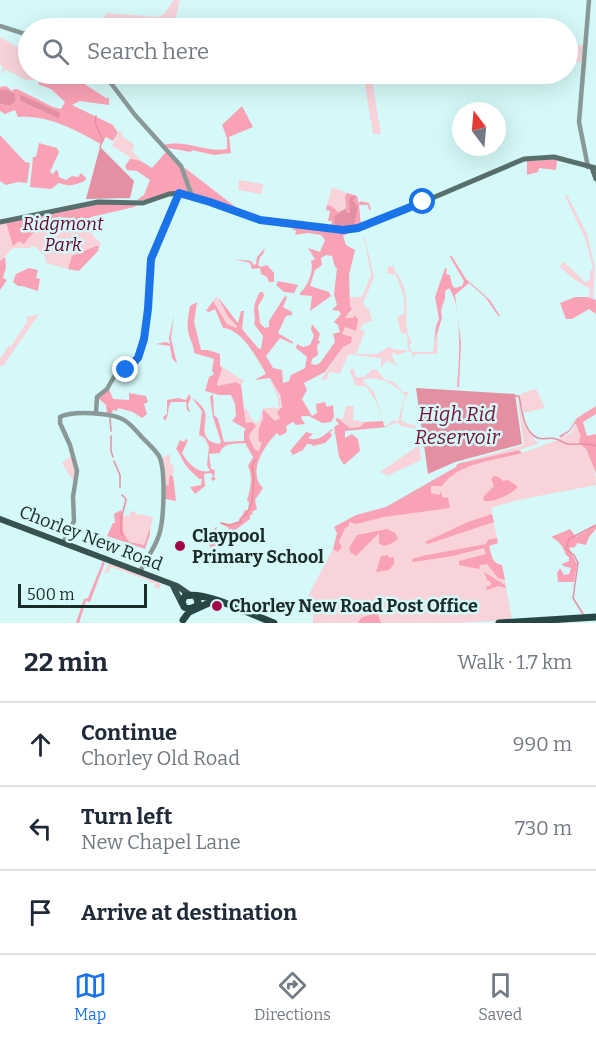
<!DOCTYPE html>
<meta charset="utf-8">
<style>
body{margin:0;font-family:Bitter,serif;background:#f6f6f7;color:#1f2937}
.compass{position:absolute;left:452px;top:102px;width:54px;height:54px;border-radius:50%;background:#fff;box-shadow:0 6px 24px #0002;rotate:344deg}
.scale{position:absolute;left:18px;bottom:15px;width:129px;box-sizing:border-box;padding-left:6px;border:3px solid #1c2a29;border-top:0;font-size:16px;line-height:21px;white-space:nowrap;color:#1c2a29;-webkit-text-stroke:4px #d4f9f8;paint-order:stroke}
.stop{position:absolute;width:18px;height:18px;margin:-14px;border:4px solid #1a73e8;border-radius:50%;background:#fff}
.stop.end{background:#1a73e8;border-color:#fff;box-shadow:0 2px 6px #0008}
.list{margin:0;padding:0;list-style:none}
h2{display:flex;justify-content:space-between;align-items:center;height:78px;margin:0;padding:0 24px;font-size:26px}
h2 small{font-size:20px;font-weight:400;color:#747a83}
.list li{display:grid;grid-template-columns:39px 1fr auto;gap:18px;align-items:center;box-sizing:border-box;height:84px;padding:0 24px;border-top:2px solid #e0e1e3}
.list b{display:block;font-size:22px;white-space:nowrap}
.list p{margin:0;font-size:20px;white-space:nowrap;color:#747a83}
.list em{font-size:20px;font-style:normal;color:#747a83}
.icon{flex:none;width:33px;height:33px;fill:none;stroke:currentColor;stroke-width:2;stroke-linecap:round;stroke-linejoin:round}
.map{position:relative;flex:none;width:596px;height:623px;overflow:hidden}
.search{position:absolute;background:#fff;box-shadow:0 6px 24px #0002;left:18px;right:18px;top:18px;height:66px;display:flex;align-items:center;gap:15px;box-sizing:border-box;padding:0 21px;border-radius:33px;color:#747a83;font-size:22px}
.sheet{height:330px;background:#fff}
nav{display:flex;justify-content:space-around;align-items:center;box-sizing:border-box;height:84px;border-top:2px solid #e0e1e3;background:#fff;font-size:16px;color:#747a83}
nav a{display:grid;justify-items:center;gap:3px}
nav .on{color:#1a73e8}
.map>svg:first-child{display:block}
.green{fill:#f8d3da}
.forest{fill:#faa2b5;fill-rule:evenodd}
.water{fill:#e58fa2}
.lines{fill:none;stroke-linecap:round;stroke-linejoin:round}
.stream{stroke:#e58fa2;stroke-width:1.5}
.tertiary{stroke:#8a9998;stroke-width:4.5}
.secondary{stroke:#596f6e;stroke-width:5}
.primary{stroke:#375251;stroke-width:6}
.trunk{stroke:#284645;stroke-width:7}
.route{stroke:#1a73e8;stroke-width:8}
.poi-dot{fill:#a00648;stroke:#d4f9f8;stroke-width:2}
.labels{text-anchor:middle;stroke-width:5;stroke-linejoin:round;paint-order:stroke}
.park-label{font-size:18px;font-style:italic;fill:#6b002d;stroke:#d4f9f8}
.poi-label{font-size:18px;font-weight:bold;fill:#1c2a29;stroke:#d4f9f8;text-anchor:start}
.street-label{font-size:18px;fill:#1c2a29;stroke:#d4f9f8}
.water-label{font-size:20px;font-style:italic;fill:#771137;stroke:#d4f9f8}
</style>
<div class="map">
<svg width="596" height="623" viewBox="0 0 596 623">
<rect width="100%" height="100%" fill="#d4f9f8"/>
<path class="green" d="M 174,0 L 180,0 L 173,28 L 99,28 L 106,13 L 157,17 L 164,14 Z
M 0,37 L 28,53 L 28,74 L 47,74 L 41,80 L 26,80 L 5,69 L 1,75 L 3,67 L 0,64 Z
M 583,45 L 581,62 L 572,62 L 568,54 L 568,47 Z
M 363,74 L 371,74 L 381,134 L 373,134 Z
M 120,130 L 124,138 L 134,144 L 132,151 L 142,162 L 136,159 L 129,160 L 130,157 L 112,146 Z
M 239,180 L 262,184 L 263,185 L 261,194 L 238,190 Z
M 332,187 L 347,193 L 345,197 L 346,207 L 338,212 L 333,207 L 327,205 Z
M 567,195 L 587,234 L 595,269 L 593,299 L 589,298 L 590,288 C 581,285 568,275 560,267 L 563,261 L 585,282 L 590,280 L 590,271 L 593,269 L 585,238 L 565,196 Z
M 97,203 L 134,207 L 106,212 L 89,218 L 92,224 L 87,228 L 101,244 L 99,246 L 96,246 L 73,256 L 68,269 L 46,263 L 45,256 L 34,246 L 29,248 L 13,248 L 0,261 L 0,224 Z
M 365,238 L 374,277 L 363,303 L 366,308 L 369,309 L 372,321 C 366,322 361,325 360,330 L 365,331 L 356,354 L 377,354 L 389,347 C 395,351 401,349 408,351 L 407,334 L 401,333 L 397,317 L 404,314 L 404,297 L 396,275 L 387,273 L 388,267 L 393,266 L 396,274 L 397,273 C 401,280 405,288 406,297 C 408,310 403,330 412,342 L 409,346 L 412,352 L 433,352 L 434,344 L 438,335 L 437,354 L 416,354 L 412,357 L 412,353 L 408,351 L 398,355 L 393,353 L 391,354 L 397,366 L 387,360 L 381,368 L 381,358 L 354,355 L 356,354 L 348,355 L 340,374 L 332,372 L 328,374 L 327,380 L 321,380 L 343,347 L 351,343 L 342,334 L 345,326 L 353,318 L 345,318 L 351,312 L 349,297 L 362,297 L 371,275 L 365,241 L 363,240 Z
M 217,296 L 228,317 L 238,326 L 237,328 L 227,324 L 213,301 Z
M 39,314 L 3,366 L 0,366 L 0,359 L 8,346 L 11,346 L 27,322 L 27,317 Z
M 220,365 L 244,381 L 241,385 L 236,382 L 218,386 L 216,382 Z
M 349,369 L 354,369 L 356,377 L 364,377 L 371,370 L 376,369 L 385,380 L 394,382 L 403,392 L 409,392 L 404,401 L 401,419 L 403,422 L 416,426 L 416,429 L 401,426 L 396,422 L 387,427 L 386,426 L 394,420 L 398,421 L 405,395 C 392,384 382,376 364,379 L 364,382 L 374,392 L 383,421 L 375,400 L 366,386 L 356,386 Z
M 269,378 C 279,389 283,403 280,418 L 275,421 L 264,410 L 263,419 L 259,425 L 262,442 L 259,451 L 254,449 L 249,439 L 244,412 L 246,408 L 253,421 L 256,423 L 260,420 L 262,409 L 273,407 L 279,409 L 277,395 Z
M 536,389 L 545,408 L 524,413 L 519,396 L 525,392 Z
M 517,396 L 527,429 L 534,437 L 533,439 L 539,443 L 519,450 L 457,464 L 524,445 Z
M 346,406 L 354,406 L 353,420 L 365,422 L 360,427 L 350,428 L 337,418 L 343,419 Z
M 576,424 L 581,437 L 579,440 C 589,453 596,468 596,485 L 518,500 L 491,508 L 498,543 L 489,546 C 491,554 492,564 502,565 L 512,620 L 456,623 L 313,623 L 313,599 L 308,596 L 335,545 L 338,533 L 348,522 L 392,510 L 430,484 L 462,467 L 525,452 L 563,438 L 572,432 Z
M 419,445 L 421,460 L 391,474 L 390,476 L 380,472 Z
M 170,454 L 170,464 L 173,465 L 174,473 L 171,475 L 169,485 L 164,486 L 162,458 Z
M 72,455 L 76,470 L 73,481 L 62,463 Z
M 130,511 L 135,512 L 137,515 L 138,514 L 153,517 L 150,531 L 150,529 L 144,545 C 123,542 120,535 124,515 L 130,516 Z
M 109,563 L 158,582 L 161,585 L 159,589 L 155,588 L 155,583 L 150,583 L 148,580 L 111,567 L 108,573 L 104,573 Z"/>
<path class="forest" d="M 47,74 L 69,74 L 106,98 L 109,98 L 109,105 L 80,101 L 72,105 L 113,125 L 118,133 L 113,141 L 106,137 L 101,144 C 76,130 47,114 18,117 L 15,110 L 5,114 L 0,111 L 0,104 L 10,106 L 16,101 L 15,95 L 7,90 L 0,90 L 0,87 L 6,86 L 12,91 L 14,89 L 17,89 L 53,107 L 61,109 L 65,102 L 51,89 L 38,84 ZM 19,94 L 59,119 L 20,101 Z
M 242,106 L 253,127 L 229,137 L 231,153 L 214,155 L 192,150 L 191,152 L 168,148 L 164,145 C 186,139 206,153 227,149 L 227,138 L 222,125 Z
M 0,135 L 25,162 L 30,163 L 27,183 L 18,182 L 6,185 L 0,181 Z
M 39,143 L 57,148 L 59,152 L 50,172 L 53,174 L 56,170 L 58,171 L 59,177 L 66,180 L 72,176 L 78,177 L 81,173 L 86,178 L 86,180 C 77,185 69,187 59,183 L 51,189 L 30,187 L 33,157 L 36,157 Z
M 166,152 L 181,168 L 189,193 C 172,188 154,203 137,200 L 144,195 L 150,180 L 137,171 L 127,170 L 125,166 L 130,159 C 140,159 144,163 152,168 Z
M 548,160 L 557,160 L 556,170 L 539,168 L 538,172 L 527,175 L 527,161 Z
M 185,168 L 242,212 L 192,194 L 184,169 Z
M 347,193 L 357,196 L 359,204 L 360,201 L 369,203 L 371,210 L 369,210 L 368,205 L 359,205 L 361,225 L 346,228 L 331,228 L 332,221 L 328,221 L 330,211 L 326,210 L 327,205 L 333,207 L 338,212 L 346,208 L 345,197 ZM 355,197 L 353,201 L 357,212 L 354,217 L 336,222 L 334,216 L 345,209 L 346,213 L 351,213 L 349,202 Z
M 97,203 L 139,204 L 134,207 L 91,217 L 89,221 L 92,224 L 84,228 L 72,226 L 60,216 C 47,224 33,230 24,244 L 19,241 L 13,246 L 6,222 Z
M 293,228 L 353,231 L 343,236 L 346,245 L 355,250 L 349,275 L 350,306 L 352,309 L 345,318 L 353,318 L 355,315 L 358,320 L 356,331 L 345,327 L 342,334 L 352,337 L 351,343 L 343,347 L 325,372 L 304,383 L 307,390 L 302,399 L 312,416 L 317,413 L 316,404 L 325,402 L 327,407 L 333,405 L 334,417 L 331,422 L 322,423 L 309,416 L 302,416 L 301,418 L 305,424 L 296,425 L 293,422 L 286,426 L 287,432 L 280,436 L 277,433 C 264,446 247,472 263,488 L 255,500 L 257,509 L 252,512 L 253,514 L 250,515 L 250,519 L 234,531 L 231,529 L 218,545 L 210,547 L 209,543 L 218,540 L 229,528 L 219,523 L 231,524 L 239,521 L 245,510 L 248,510 L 249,502 L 247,500 C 251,489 253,476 248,466 L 253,457 L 245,443 C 236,444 223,442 220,453 L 209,454 L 211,469 L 215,470 L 214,477 L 216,479 L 213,481 L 211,479 L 213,476 L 211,473 L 204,474 L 205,486 L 195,494 L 190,487 L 201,485 L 202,479 L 199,479 C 195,474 192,473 188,468 C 183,463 181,455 176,449 L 180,440 L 184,442 L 186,439 L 188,440 L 182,453 C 188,463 197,474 210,471 L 207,465 L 209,447 L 205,438 L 199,435 L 202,411 L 192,398 C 197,401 203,406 205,412 C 208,422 196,440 219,444 L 221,442 L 213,417 L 210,397 L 213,394 L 214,415 L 218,419 L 224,442 L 244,441 L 244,431 L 246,429 L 232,421 L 236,416 L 235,404 L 231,395 L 219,395 L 205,391 L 209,377 L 214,374 L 212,370 L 214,359 L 194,353 C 194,346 192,344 190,338 C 186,329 188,316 190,306 L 197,302 L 194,322 L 201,350 L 208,350 L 220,354 L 220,365 L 222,369 L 217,384 L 218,386 L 236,382 L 241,385 C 243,399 244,410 246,423 L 252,422 L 256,426 C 246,438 249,436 254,449 L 259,451 L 262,442 L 259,442 C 258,433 258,427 263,419 L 263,411 L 264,410 L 275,421 L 280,418 L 277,412 L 282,407 L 280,395 L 270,378 L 254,380 L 266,374 C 257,358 242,329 223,328 L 215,309 L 209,312 L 206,311 L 213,301 L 227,324 L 237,328 L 237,326 L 228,317 L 218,297 L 238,323 L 241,311 L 244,311 L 242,329 L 258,348 L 261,349 L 263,336 L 254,324 C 256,318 254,316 254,310 C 254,304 257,297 260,292 L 263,292 L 264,296 L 258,306 L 260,323 L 265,328 L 269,327 L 269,321 L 285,296 L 287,297 L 283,307 L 292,312 L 292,315 L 286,316 L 278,333 L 293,342 L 293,344 L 280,338 L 266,356 L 273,368 L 282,370 L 283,383 L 289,381 L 291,375 L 305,368 L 307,357 L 296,348 L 297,344 L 303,347 L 310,345 L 314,336 L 311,329 L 312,324 L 320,334 L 318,341 L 320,341 L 319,344 L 317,345 L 318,355 L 312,359 L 311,364 L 316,365 L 320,363 L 335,342 L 333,334 L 340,332 L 338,325 L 334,322 L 341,314 L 339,311 L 332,310 L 337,305 L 334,294 L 337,268 L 335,267 L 332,256 L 326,255 L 321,258 L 322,265 L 315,270 L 310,286 L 329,292 L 331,296 L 310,311 L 312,296 L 300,295 L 300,293 C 308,286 314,271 311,261 L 315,259 L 308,248 L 320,252 L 325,240 L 321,235 L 307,233 L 295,235 L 296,231 L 292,229 Z
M 96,246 L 99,246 L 98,251 L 79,271 L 68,269 L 72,256 Z
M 265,248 L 263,254 L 260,257 L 258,265 L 261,267 L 267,265 L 274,273 L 274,282 L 269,282 L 267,277 L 261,274 L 260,268 L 252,269 L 250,263 L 234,259 L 251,261 L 254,265 L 256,264 L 257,257 Z
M 451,255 L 466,279 L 490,300 L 500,316 L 499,317 L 486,298 L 469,283 L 455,295 L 461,343 L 459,387 L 457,387 C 459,364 463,306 449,288 L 445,291 L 445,298 L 441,310 L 442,318 L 434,344 L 436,326 L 439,319 L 435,297 L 445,268 L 447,269 L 446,274 L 450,275 L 452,285 L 455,288 L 462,286 L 464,281 L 450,257 Z
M 5,257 L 6,267 L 3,278 L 7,280 L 0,290 L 0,261 Z
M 29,268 L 38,270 L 36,278 L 40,279 L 38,291 L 22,286 L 18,286 L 13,282 L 16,274 Z
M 278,281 L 298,285 L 294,293 L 284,292 L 276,285 Z
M 575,297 L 587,297 L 596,300 L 596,314 L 589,309 L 572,319 L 566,319 L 560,303 Z
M 174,315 L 171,338 L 177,364 L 172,358 L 170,346 L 156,344 L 166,342 L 170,344 L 169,338 Z
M 109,389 L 113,399 L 129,400 L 129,393 L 146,396 L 148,402 L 144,404 L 147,414 L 142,418 L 133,412 L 118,408 L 117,411 L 113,410 L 112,413 L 107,413 L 106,405 L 98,398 Z
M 189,394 L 191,397 L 188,405 L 190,412 L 187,410 L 186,402 L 171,402 C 167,408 170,413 165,421 L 163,417 L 167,414 L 167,400 L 178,398 L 186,400 Z
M 596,406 L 596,414 L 583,422 L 587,436 L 596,434 L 596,473 L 586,449 L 580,444 L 579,440 L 581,437 L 576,424 L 575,424 L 570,431 L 561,438 L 559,436 L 569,430 L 577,418 Z
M 337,418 L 350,428 L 360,427 L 365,422 L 383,421 L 384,426 L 387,427 L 345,431 L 345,438 L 352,434 L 358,439 L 360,451 L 344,465 L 339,457 L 334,427 L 339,424 L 335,419 Z
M 332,429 L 333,430 L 330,432 L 332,436 L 325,443 L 313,446 L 311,444 L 307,444 L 303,450 L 293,455 L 290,451 L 306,432 L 313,434 L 308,438 C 318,442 324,435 332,429 Z
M 519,450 L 522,453 C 495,461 459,462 442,486 L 431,486 L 431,493 L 439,495 L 441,492 L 442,493 L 442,497 L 448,498 L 450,508 L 384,517 L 356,524 L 349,522 L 349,526 L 345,528 L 339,542 L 342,547 L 338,552 L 333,549 L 337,533 L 334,527 L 356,515 L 386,507 L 456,467 L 457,464 Z
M 171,475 L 173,476 L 176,501 L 165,499 L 164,486 L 169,485 L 169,477 Z
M 494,476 L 499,477 L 503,481 L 508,480 L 517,486 L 517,488 C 509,495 496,502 484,501 L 483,497 L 494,486 L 491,479 Z
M 121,510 C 127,523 117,529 130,542 L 144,545 L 150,528 L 150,534 L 145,549 L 107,536 L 113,523 L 115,523 L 114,514 Z
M 492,514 L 494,522 L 434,542 L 427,544 L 425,542 L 468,522 Z
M 596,525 L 596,529 L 589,537 L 586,545 L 577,543 L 575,547 L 569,548 L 577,564 L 574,582 L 558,582 L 557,573 L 560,568 L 564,575 L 569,574 L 571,568 L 563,566 L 562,564 L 569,561 L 569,557 L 566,555 C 563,546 559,541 551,537 L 570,529 L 576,537 Z
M 387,529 L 395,533 L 398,539 C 392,543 385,549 379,543 L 379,533 L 356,556 L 351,553 L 349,548 L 357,535 Z
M 497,538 L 498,543 L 489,546 C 491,554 492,564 502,565 L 505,580 L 498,578 L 487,564 L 480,565 L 479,569 L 459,565 L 459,561 L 486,554 L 484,548 L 453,556 L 413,562 L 412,559 L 422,556 L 486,544 L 488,540 Z
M 388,555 L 389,558 L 394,557 L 394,564 L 389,570 L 376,572 L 381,556 Z
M 103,561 L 105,562 L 90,602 L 86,601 L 79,623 L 76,623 L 84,599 L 88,598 Z
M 484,572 L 505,585 L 506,588 L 498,586 L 487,590 L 486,587 L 491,585 L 491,582 L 487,580 Z
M 374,613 L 378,614 L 381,623 L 358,623 L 361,618 Z"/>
<path class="water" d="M 0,90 L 7,90 L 15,94 L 16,101 L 10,106 L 0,104 Z
M 19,94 L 60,113 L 59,119 L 20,101 Z
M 100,147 L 134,181 L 130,198 L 86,199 Z
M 352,196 L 356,196 L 353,201 L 358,207 L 354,225 L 338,227 L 335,224 L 334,216 L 345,209 L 347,213 L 350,213 L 349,200 Z
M 416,388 L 515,394 L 522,444 L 455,462 L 428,474 Z"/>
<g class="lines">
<path class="stream" d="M 96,116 L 95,123 L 103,140 L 100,147
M 515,396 L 519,396 C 522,409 523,432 538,438 C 544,440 550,437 556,439 C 561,440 563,444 569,444 C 580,445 584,442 596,446
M 109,408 L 110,412
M 110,418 L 111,431
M 111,436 L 111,451 L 113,457
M 114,461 L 120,475 L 120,487
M 221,523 L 229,525 L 241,522 L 240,519 L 246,515 L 252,503 L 254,478 L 252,467 L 255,460
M 122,535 C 118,524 124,510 126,499 L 122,495
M 213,544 L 211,539 L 216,528
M 583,614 L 573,598 L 578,563 L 574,555 L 566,549 L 569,539 L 596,525"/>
<path class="tertiary" d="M 0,26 L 28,35
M 104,74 L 135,115 L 181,166 L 192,196
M 588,167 L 579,122 L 589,0
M 96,413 L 97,397 L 107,389 L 115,375 L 129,368 L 138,358 L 144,339 L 148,309 L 151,257 L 179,193
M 63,543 L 74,521 L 73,497 L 77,471 L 70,445 L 60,423 L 60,417 C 70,412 91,413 101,414 C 122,416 127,420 140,435 C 146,442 154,448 159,456 C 166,469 164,521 159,535 C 155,548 146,559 140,572"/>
<path class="secondary" d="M 592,168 L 596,179
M 0,222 L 98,202 L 143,203 L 169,194 L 179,193 L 192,196 L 260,220 L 343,230 L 358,228 L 423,202 L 524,159 L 554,157 L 596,168"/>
<path class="primary" d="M 0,519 L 177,586 L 190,595
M 173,586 L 182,604"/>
<path class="trunk" d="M 195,596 L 198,601 L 197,606 L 189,609 L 184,607 L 182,601 L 185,596 C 207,591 252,615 274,623
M 183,620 L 189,612 L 211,602
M 499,623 L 596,617"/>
</g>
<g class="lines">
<path class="route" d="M 126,370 L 138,358 L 144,339 L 148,309 L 151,259 L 179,193 L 210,202 L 260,220 L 343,230 L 358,228 L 423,202"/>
</g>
<g class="poi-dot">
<circle cx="180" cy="546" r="6"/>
<circle cx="217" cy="606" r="6"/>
</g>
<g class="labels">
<g class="park-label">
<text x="63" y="230">Ridgmont<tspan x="63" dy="21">Park</tspan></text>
</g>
<g class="poi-label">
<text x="192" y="542">Claypool<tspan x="192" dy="21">Primary School</tspan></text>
<text x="229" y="612">Chorley New Road Post Office</text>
</g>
<g class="street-label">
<text transform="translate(91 538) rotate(21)" y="6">Chorley New Road</text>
</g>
<g class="water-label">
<text x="457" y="421">High Rid<tspan x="457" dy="23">Reservoir</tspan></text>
</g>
</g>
</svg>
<svg class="compass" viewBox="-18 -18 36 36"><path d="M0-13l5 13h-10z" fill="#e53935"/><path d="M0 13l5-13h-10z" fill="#747a83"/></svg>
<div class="scale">500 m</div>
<div class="stop" style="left:423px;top:202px"></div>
<div class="stop end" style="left:126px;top:370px"></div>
<div class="search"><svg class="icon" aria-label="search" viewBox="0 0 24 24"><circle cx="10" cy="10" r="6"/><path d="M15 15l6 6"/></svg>Search here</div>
</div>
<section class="sheet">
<h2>22 min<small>Walk · 1.7 km</small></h2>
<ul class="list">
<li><svg class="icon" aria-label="ahead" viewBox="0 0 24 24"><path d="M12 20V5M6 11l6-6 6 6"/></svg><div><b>Continue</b><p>Chorley Old Road</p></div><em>990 m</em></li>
<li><svg class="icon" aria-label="left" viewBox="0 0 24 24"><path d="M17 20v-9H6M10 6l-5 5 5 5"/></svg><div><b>Turn left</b><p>New Chapel Lane</p></div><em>730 m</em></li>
<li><svg class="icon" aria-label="arrive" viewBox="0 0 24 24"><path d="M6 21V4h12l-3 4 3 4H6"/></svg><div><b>Arrive at destination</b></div></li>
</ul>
</section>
<nav>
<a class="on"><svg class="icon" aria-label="map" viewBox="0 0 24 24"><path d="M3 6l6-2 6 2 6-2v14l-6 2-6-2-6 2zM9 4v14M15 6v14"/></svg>Map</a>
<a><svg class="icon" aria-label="directions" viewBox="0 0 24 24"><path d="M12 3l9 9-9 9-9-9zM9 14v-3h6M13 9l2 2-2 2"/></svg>Directions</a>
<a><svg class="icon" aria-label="saved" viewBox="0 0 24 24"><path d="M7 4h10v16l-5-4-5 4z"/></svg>Saved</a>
</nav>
